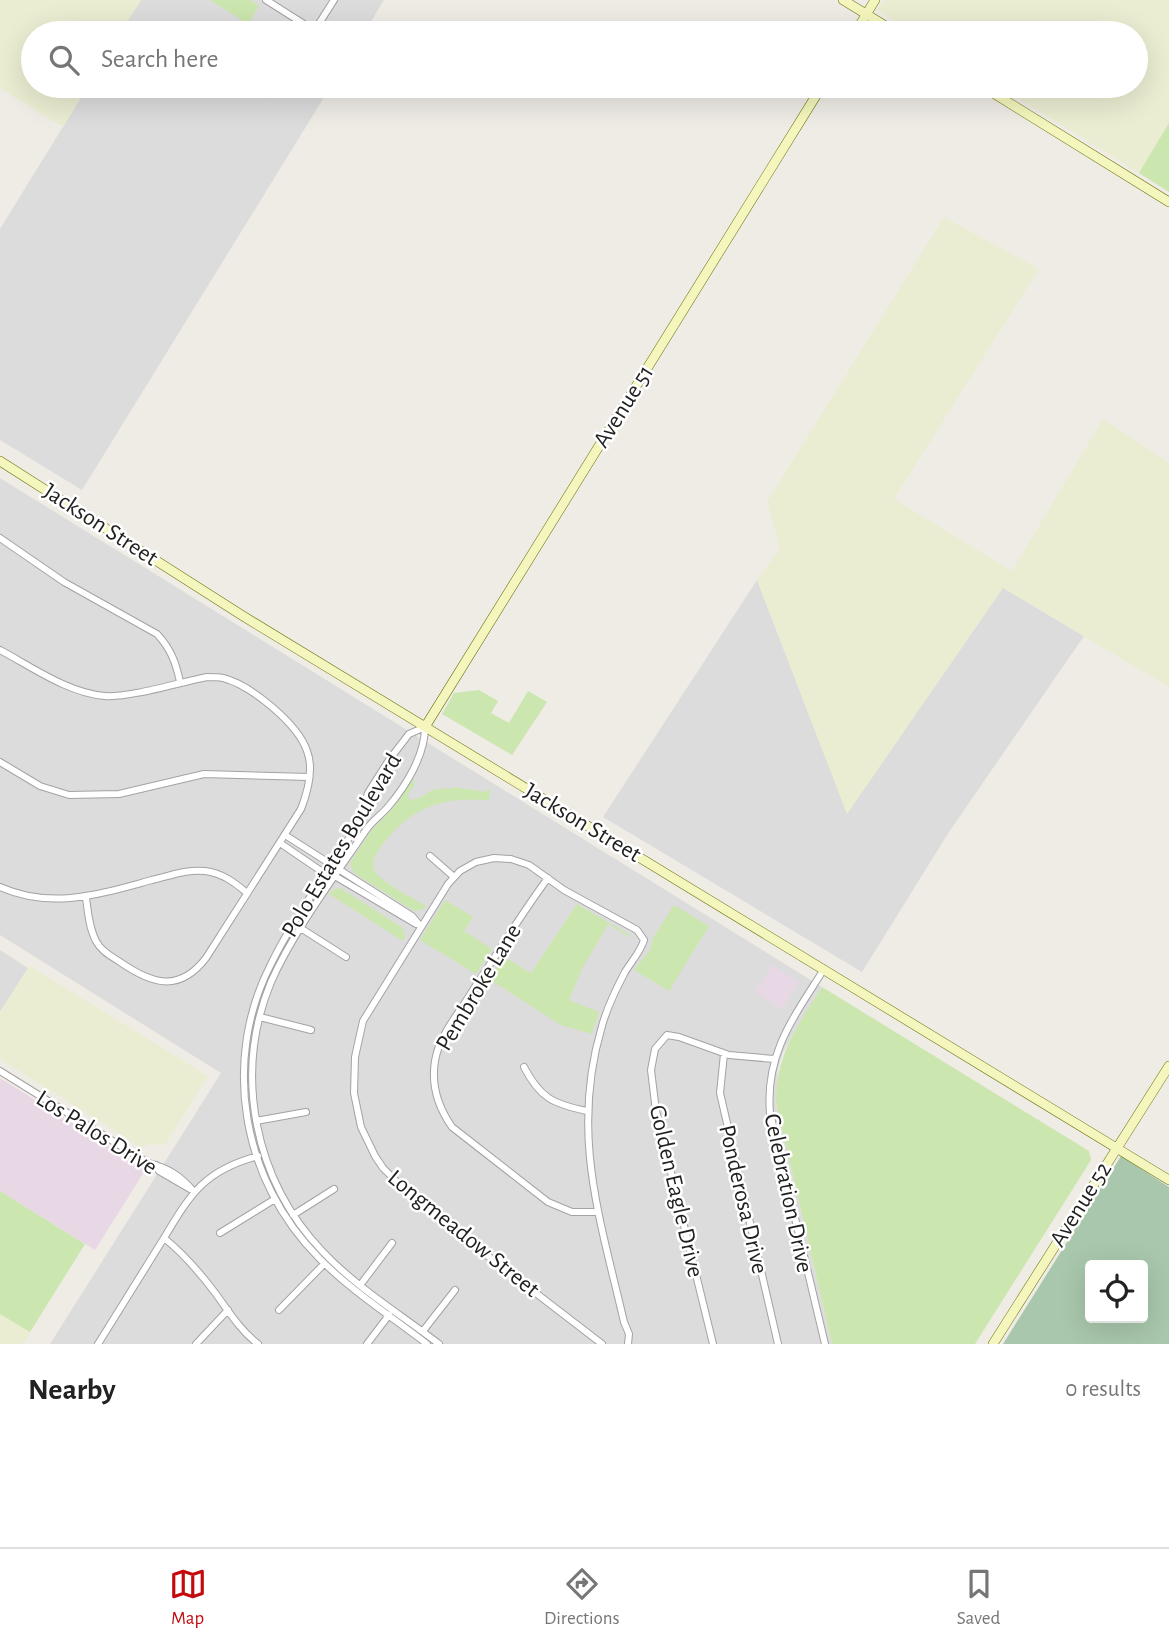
<!DOCTYPE html>
<style>
body{margin:0;font-family:"Alegreya Sans",sans-serif;background:#f2f2f2;color:#222}
.controls{position:absolute;right:21px;bottom:21px;display:grid;overflow:hidden;border-radius:7px;box-shadow:0 7px 28px #0002}
.controls button{width:63px;height:63px;display:grid;place-items:center;padding:0;border:0;border-bottom:2px solid #e0e0e0;background:#fff;color:#222;font:35px sans-serif}
.list{margin:0;padding:0;list-style:none}
h2{display:flex;justify-content:space-between;align-items:center;height:91px;margin:0;padding:0 28px;font-size:30px}
h2 small{font-size:23px;font-weight:400;color:#767676}
.icon{flex:none;width:38px;height:38px;fill:none;stroke:currentColor;stroke-width:2;stroke-linecap:round;stroke-linejoin:round}
.map{position:relative;flex:none;width:1169px;height:1344px;overflow:hidden}
.search{position:absolute;background:#fff;box-shadow:0 7px 28px #0002;left:21px;right:21px;top:21px;height:77px;display:flex;align-items:center;gap:18px;box-sizing:border-box;padding:0 24px;border-radius:38px;color:#767676;font-size:26px}
.sheet{height:203px;background:#fff}
nav{display:flex;justify-content:space-around;align-items:center;box-sizing:border-box;height:98px;border-top:2px solid #e0e0e0;background:#fff;font-size:19px;color:#767676}
nav a{display:grid;justify-items:center;gap:4px}
nav .on{color:#c30b0e}
.map>svg:first-child{display:block}
.residential{fill:#dddcdc}
.industrial{fill:#e8d8e5}
.farmland{fill:#ebedd2}
.grass{fill:#cbe6ae}
.cemetery{fill:#a8c7ac;fill-rule:evenodd}
.lines{fill:none;stroke-linecap:round;stroke-linejoin:round}
.street-casing{stroke:#a3a3a3;stroke-width:8}
.secondary-casing{stroke:#68710b;stroke-width:10}
.street{stroke:#fff;stroke-width:6}
.secondary{stroke:#f4f6bd;stroke-width:9}
.labels{text-anchor:middle;stroke-width:5;stroke-linejoin:round;paint-order:stroke}
.street-label{font-size:24px;fill:#1f1f1f;stroke:#fff}
</style>
<div class="map">
<svg width="1169" height="1344" viewBox="0 0 1169 1344">
<rect width="100%" height="100%" fill="#efece6"/>
<path class="residential" d="M 141,0 L 384,0 L 364,33 L 120,33 Z
M 88,86 L 331,86 L 82,490 L 0,440 L 0,229 Z
M 0,478 L 822,987 L 783,1052 L 778,1069 L 776,1103 L 832,1344 L 50,1344 L 221,1073 L 0,935 Z
M 757,580 L 847,813 L 1003,587 L 1084,636 L 949,832 L 862,972 L 603,817 Z
M 0,950 L 28,968 L 0,1012 Z"/>
<path class="industrial" d="M 772,965 L 799,982 L 782,1009 L 755,992 Z
M 0,1078 L 146,1169 L 95,1250 L 0,1191 Z"/>
<path class="farmland" d="M 0,0 L 141,0 L 120,33 L 33,33 L 33,86 L 88,86 L 63,127 L 0,88 Z
M 883,0 L 1169,0 L 1169,123 L 1139,173 L 998,86 L 1136,86 L 1136,33 L 914,33 L 877,10 Z
M 944,217 L 1039,269 L 894,499 L 1012,571 L 1103,419 L 1169,463 L 1169,687 L 1003,588 L 847,814 L 757,580 L 780,548 L 767,502 Z
M 30,966 L 208,1076 L 165,1145 L 149,1144 L 144,1147 L 139,1146 L 0,1059 L 0,1012 Z
M 0,1314 L 30,1332 L 23,1344 L 0,1344 Z"/>
<path class="grass" d="M 210,0 L 250,0 L 259,6 L 248,24 Z
M 1169,123 L 1169,192 L 1139,173 Z
M 479,690 L 498,701 L 491,713 L 509,723 L 528,691 L 547,702 L 512,755 L 442,714 L 454,693 Z
M 413,778 L 414,786 L 407,795 L 411,800 C 421,799 424,794 433,790 C 440,787 448,790 456,787 C 466,790 474,789 483,792 L 490,789 L 489,800 C 440,797 410,807 380,848 C 375,855 370,864 376,873 C 385,884 413,898 426,906 L 424,909 L 414,911 L 354,873 L 350,863 L 370,832 L 393,808 Z
M 340,888 L 403,928 L 405,936 L 403,941 L 329,894 L 332,890 Z
M 445,900 L 473,917 L 464,931 L 492,949 L 476,974 L 420,940 Z
M 577,904 L 627,933 L 633,939 L 608,924 L 582,969 L 569,1000 L 599,1012 L 592,1034 L 561,1025 L 489,979 L 503,956 L 531,973 Z
M 674,905 L 709,926 L 669,991 L 634,970 L 650,950 L 653,938 Z
M 822,987 L 1089,1151 L 1091,1160 L 975,1344 L 832,1344 L 776,1103 C 776,1054 797,1027 822,987 Z
M 0,1191 L 85,1244 L 30,1332 L 0,1314 Z"/>
<path class="cemetery" d="M 1121,1156 L 1169,1187 L 1169,1344 L 1003,1344 ZM 1090,1265 L 1143,1265 L 1143,1318 L 1090,1318 Z"/>
<g class="lines">
<g class="street-casing">
<path id="street" d="M 266,0 L 315,31
M 313,33 L 334,0
M 266,94 L 277,86
M 0,538 L 64,582 L 157,634 C 171,649 176,663 180,682
M 0,650 C 32,667 68,693 105,696 C 129,698 181,682 207,677 C 212,677 218,677 223,678 C 251,685 298,724 307,751 C 314,769 308,791 301,809 L 206,958 C 179,993 152,984 120,962 C 111,956 101,951 96,941 C 89,928 88,912 86,898
M 0,762 L 40,786 L 69,795 L 119,794 L 204,774 L 309,777
M 285,835 L 412,916 L 421,927
M 280,843 L 321,871 L 328,872 L 416,924
M 430,856 L 454,877
M 548,878 C 521,914 498,953 473,990 C 460,1012 439,1035 435,1061 C 431,1085 438,1107 452,1127 L 548,1202 L 572,1212 L 598,1212
M 0,887 C 52,910 100,894 152,880 C 169,876 187,869 205,871 C 222,873 234,882 247,893
M 302,929 L 346,957
M 824,969 C 794,1017 765,1053 770,1113 L 825,1344
M 260,1017 L 311,1030
M 724,1054 L 720,1093 L 778,1344
M 524,1067 C 540,1098 553,1104 587,1111
M 0,1071 L 148,1163 C 168,1168 181,1176 194,1192
M 256,1121 L 306,1112
M 156,1165 L 159,1171 L 190,1189
M 293,1215 L 334,1189
M 220,1233 L 275,1199
M 361,1284 L 392,1243
M 279,1310 L 324,1264
M 423,1331 L 455,1290
M 98,1344 L 164,1238
M 196,1344 L 228,1310
M 258,1344 C 241,1331 229,1312 216,1294 C 201,1274 184,1254 164,1238 C 191,1193 205,1170 258,1156
M 367,1344 L 389,1315
M 427,1344 C 391,1316 351,1291 319,1258 C 242,1181 221,1061 271,964 C 296,913 332,867 361,819 L 368,793 L 389,760 L 409,734 L 425,727 C 425,755 406,786 388,807 C 381,815 372,821 366,830 C 335,876 293,932 271,982 C 233,1074 254,1180 323,1252 C 356,1287 400,1314 439,1344
M 602,1344 L 415,1200 L 383,1168 L 375,1156 L 361,1127 L 354,1093 L 355,1057 L 363,1021 L 448,884 L 460,871 L 476,862 L 494,858 L 511,859 L 529,865 L 564,890 L 637,930 L 644,940 C 641,951 631,962 625,972 C 616,989 607,1008 602,1026 C 570,1133 600,1218 624,1322 L 629,1334 L 628,1344
M 713,1344 L 656,1111 L 651,1070 L 655,1049 L 667,1035 L 679,1037 L 729,1055 L 774,1059"/>
</g>
<g class="secondary-casing">
<path id="secondary" d="M 843,0 L 897,33
M 855,33 L 875,0
M 982,86 L 1169,202
M 0,461 L 243,616 L 1169,1180
M 425,727 L 822,86
M 993,1344 L 1169,1066"/>
</g>
<use href="#street" class="street"/>
<use href="#secondary" class="secondary"/>
</g>
<g class="labels">
<g class="street-label">
<text transform="translate(623 406) rotate(-58)" y="8">Avenue 51</text>
<text transform="translate(101 524) rotate(33)" y="8">Jackson Street</text>
<text transform="translate(583 822) rotate(31)" y="8">Jackson Street</text>
<text transform="translate(341 845) rotate(-59)" y="8">Polo Estates Boulevard</text>
<text transform="translate(478 987) rotate(-59)" y="8">Pembroke Lane</text>
<text transform="translate(97 1132) rotate(32)" y="8">Los Palos Drive</text>
<text transform="translate(677 1191) rotate(77)" y="8">Golden Eagle Drive</text>
<text transform="translate(789 1193) rotate(78)" y="8">Celebration Drive</text>
<text transform="translate(744 1199) rotate(77)" y="8">Ponderosa Drive</text>
<text transform="translate(1080 1204) rotate(-58)" y="8">Avenue 52</text>
<text transform="translate(464 1233) rotate(39)" y="8">Longmeadow Street</text>
</g>
</g>
</svg>
<div class="controls">
<button><svg class="icon" aria-label="locate" viewBox="0 0 24 24"><circle cx="12" cy="12" r="6"/><path d="M12 2v4M12 18v4M2 12h4M18 12h4"/></svg></button>
</div>
<div class="search"><svg class="icon" aria-label="search" viewBox="0 0 24 24"><circle cx="10" cy="10" r="6"/><path d="M15 15l6 6"/></svg>Search here</div>
</div>
<section class="sheet">
<h2>Nearby<small>0 results</small></h2>
<ul class="list">
</ul>
</section>
<nav>
<a class="on"><svg class="icon" aria-label="map" viewBox="0 0 24 24"><path d="M3 6l6-2 6 2 6-2v14l-6 2-6-2-6 2zM9 4v14M15 6v14"/></svg>Map</a>
<a><svg class="icon" aria-label="directions" viewBox="0 0 24 24"><path d="M12 3l9 9-9 9-9-9zM9 14v-3h6M13 9l2 2-2 2"/></svg>Directions</a>
<a><svg class="icon" aria-label="saved" viewBox="0 0 24 24"><path d="M7 4h10v16l-5-4-5 4z"/></svg>Saved</a>
</nav>
